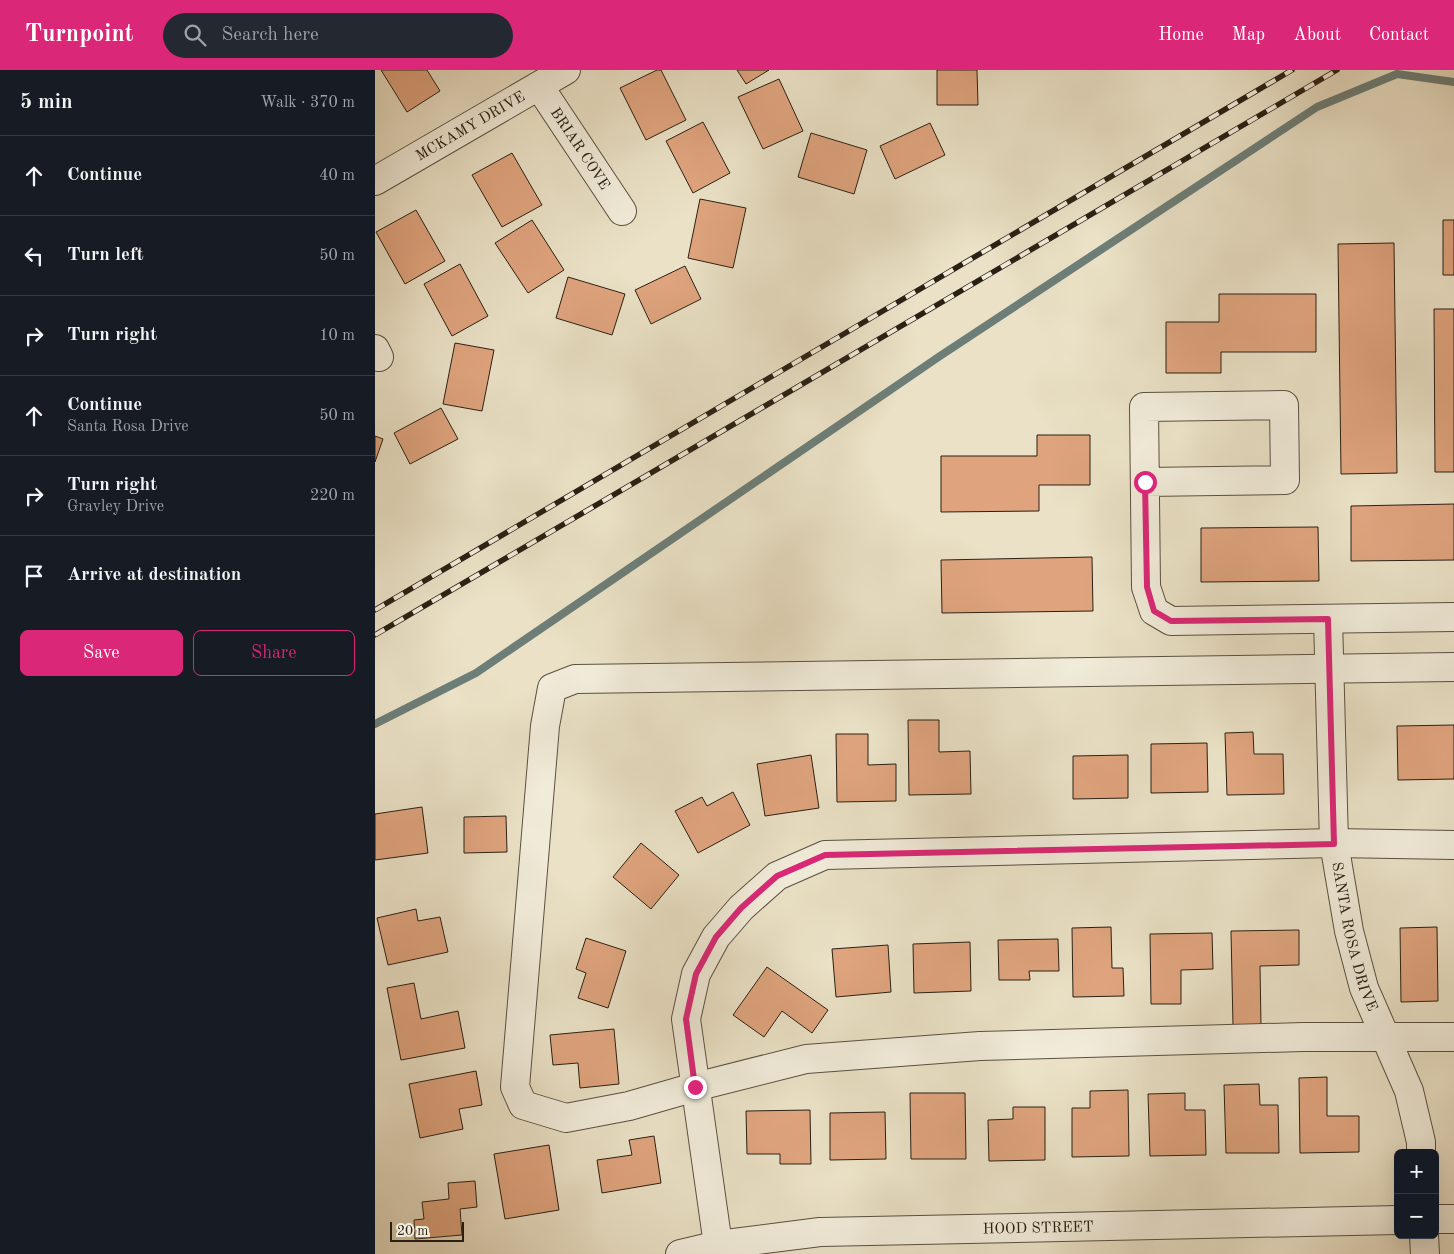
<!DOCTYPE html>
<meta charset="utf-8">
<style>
body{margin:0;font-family:"Old Standard TT",serif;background:#242831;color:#f1f3f6}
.controls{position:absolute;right:15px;bottom:15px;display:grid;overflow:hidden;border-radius:8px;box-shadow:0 5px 20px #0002}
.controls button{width:45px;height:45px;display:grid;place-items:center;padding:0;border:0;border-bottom:1px solid #363941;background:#171b24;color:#f1f3f6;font:25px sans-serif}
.scale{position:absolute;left:15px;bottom:12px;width:74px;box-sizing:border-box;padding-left:5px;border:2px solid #2a2014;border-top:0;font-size:14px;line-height:18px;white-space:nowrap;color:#2a2014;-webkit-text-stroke:4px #f1ecda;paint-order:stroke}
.stop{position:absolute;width:15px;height:15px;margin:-11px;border:4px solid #db2777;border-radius:50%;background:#fff}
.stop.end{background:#db2777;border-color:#fff;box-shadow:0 1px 5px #0008}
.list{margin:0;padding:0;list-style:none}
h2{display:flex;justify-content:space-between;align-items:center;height:65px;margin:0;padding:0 20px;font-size:21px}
h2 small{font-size:16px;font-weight:400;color:#9ea1a6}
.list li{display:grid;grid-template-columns:32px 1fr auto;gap:15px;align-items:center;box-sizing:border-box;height:80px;padding:0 20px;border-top:1px solid #363941}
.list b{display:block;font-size:19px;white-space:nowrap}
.list p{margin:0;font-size:16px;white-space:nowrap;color:#9ea1a6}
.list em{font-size:16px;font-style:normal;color:#9ea1a6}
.actions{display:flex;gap:10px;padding:15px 20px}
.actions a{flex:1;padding:11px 0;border:1px solid #db2777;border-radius:8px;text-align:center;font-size:18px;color:#db2777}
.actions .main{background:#db2777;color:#fff}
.icon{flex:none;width:28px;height:28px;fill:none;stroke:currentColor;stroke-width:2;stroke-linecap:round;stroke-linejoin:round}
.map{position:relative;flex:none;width:1079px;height:1184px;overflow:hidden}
header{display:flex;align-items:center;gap:30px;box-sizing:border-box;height:70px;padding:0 25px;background:#db2777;color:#fff}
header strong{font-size:24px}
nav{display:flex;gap:28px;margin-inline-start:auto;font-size:18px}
.search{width:350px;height:45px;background:#242831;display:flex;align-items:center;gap:12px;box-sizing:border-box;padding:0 18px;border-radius:28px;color:#9ea1a6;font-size:19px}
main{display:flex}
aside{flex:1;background:#171b24}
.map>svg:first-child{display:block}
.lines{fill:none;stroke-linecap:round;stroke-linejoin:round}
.stream{stroke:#6d7e78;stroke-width:8}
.building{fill:#dfa47e;stroke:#2a2014}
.minor-casing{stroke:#5a5040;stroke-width:30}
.minor{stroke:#f1ecda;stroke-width:28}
.rail-casing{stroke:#2a2014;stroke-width:5.5}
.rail{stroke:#f1ecda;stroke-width:4;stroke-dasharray:11;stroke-linecap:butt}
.route{stroke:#db2777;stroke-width:6}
.labels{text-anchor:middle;stroke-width:4;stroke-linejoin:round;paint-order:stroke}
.street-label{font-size:15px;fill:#2a2014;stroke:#f1ecda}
</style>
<header>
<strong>Turnpoint</strong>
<div class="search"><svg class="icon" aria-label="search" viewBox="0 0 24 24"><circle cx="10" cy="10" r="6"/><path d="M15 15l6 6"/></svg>Search here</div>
<nav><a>Home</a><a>Map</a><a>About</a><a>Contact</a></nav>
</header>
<main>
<aside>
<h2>5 min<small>Walk · 370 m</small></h2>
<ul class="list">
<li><svg class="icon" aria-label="ahead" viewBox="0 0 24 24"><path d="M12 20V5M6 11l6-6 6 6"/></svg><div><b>Continue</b></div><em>40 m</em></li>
<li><svg class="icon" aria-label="left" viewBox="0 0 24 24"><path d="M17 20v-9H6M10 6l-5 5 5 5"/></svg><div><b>Turn left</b></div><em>50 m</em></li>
<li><svg class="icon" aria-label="right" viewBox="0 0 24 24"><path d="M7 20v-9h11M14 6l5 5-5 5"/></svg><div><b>Turn right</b></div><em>10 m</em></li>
<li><svg class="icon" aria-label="ahead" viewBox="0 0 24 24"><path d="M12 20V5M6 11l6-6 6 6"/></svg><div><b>Continue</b><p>Santa Rosa Drive</p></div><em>50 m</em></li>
<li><svg class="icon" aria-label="right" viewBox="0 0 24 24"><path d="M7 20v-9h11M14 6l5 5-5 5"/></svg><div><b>Turn right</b><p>Gravley Drive</p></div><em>220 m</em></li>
<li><svg class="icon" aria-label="arrive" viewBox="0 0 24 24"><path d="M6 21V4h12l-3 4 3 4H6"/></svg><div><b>Arrive at destination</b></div></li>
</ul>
<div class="actions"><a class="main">Save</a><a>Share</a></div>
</aside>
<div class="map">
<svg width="1079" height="1184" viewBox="0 0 1079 1184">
<rect width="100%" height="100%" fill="#eae1c6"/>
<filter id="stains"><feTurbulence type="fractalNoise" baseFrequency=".004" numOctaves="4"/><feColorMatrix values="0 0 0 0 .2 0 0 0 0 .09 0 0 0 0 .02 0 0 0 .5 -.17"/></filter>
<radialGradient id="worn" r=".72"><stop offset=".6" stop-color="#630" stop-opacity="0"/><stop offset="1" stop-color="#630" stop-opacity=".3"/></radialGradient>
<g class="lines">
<path class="stream" d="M 0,654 L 101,603 L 565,286 L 942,37 L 1022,4 L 1079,12"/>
</g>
<path class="building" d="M 6,0 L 52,0 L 65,21 L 32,42 Z
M 282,0 L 286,0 L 311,50 L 271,70 L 245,18 Z
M 362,0 L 394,0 L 371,14 Z
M 562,0 L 602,0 L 603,35 L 562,35 Z
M 404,9 L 428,61 L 388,79 L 363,27 Z
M 328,52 L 355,103 L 318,123 L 291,71 Z
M 555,53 L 570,85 L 520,109 L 505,76 Z
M 436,63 L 492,80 L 479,124 L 423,107 Z
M 137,83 L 167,135 L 127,157 L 97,105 Z
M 325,129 L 371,138 L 358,198 L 313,188 Z
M 41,140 L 70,191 L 30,214 L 1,162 Z
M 157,150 L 189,200 L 153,223 L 120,173 Z
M 1068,150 L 1079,150 L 1079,205 L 1068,205 Z
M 1019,173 L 1022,403 L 966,404 L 963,174 Z
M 85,194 L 113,246 L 77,266 L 49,214 Z
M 310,196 L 326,229 L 276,254 L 260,220 Z
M 193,207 L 250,224 L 237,265 L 181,248 Z
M 844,224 L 941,224 L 941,282 L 846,282 L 846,303 L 791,303 L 791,252 L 844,252 Z
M 1059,239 L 1079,239 L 1079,402 L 1060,402 Z
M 80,273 L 119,280 L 107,341 L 68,334 Z
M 66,338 L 83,369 L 35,394 L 19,363 Z
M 662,365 L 715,365 L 715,415 L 664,415 L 664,441 L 566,442 L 566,386 L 662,386 Z
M 0,366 L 8,369 L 0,392 Z
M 1079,434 L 1079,490 L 976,491 L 976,436 Z
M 943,457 L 944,511 L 826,512 L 826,458 Z
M 717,487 L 718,541 L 567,543 L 566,490 Z
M 533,650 L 564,650 L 564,682 L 595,681 L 596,724 L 534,725 Z
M 1079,655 L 1079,709 L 1023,710 L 1022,656 Z
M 878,662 L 879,684 L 908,684 L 909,724 L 852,725 L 850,663 Z
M 461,664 L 493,664 L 493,695 L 521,694 L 521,731 L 462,732 Z
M 832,673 L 833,722 L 776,723 L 776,674 Z
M 436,685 L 444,738 L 390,746 L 382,694 Z
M 753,685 L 753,728 L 698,729 L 698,686 Z
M 358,722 L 375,755 L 323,783 L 300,741 L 327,727 L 332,736 Z
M 47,737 L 53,783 L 0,790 L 0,744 Z
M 131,746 L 132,782 L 89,783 L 89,747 Z
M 266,773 L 304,805 L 276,839 L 238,807 Z
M 41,839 L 43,851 L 65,847 L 73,882 L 13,895 L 2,848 Z
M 736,857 L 737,898 L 748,898 L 749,926 L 698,927 L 697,858 Z
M 1062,857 L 1063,931 L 1026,932 L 1025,858 Z
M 924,860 L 924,895 L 885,896 L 886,956 L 858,956 L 856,861 Z
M 837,863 L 838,899 L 806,900 L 806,934 L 776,934 L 775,864 Z
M 211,868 L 251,881 L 233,938 L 203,928 L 211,903 L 201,899 Z
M 683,869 L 684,901 L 654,901 L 655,910 L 624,910 L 623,870 Z
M 595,872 L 596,921 L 539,923 L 538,874 Z
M 513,875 L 516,922 L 461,927 L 457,879 Z
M 392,897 L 453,940 L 437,963 L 407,941 L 389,967 L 358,945 Z
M 39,913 L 46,949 L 83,941 L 90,978 L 26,990 L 12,918 Z
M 239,959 L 244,1014 L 205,1018 L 203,993 L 178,995 L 175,965 Z
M 101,1001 L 107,1035 L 84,1039 L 88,1059 L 45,1068 L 34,1014 Z
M 952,1007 L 952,1046 L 984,1046 L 984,1082 L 925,1083 L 924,1008 Z
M 884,1014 L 885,1035 L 903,1035 L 904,1083 L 851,1083 L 849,1015 Z
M 753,1020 L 754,1086 L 697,1087 L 697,1038 L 715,1038 L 715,1021 Z
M 535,1023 L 590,1023 L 591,1089 L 536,1089 Z
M 810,1023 L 810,1040 L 830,1040 L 831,1085 L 775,1086 L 773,1024 Z
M 638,1037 L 670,1037 L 670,1090 L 614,1091 L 613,1050 L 638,1049 Z
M 435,1040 L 436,1094 L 405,1094 L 405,1084 L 372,1084 L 371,1041 Z
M 510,1042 L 511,1089 L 455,1090 L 455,1043 Z
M 279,1066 L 286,1113 L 227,1123 L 222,1090 L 257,1085 L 254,1070 Z
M 174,1075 L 184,1140 L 130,1149 L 119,1084 Z
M 100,1111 L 102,1137 L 85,1139 L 87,1165 L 40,1169 L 39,1150 L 49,1149 L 47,1132 L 74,1129 L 73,1113 Z"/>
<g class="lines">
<g class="minor-casing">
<g id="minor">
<path id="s1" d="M 164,16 L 247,141"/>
<path id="s2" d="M 0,111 L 191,0"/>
<path d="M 0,279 L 4,287"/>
<path d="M 770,412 L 910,410 L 909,335 L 769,337 L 771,517 L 779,541 L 796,551 L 1079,547"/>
<path id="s3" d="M 953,549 L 959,773 L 974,861 L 989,918 L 1034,1021 L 1046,1072 L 1046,1083"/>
<path d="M 1079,597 L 200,609 L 177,618 L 170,656 L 140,1017 L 148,1035 L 191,1048 L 254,1036 L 320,1017 L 431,989 L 605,976 L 928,967 L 1079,967"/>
<path d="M 1060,1149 L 1079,1149"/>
<path d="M 1049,1165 L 1050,1184"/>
<path d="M 343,1175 L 311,949 L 321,904 L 341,867 L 366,838 L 402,806 L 450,785 L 959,773 L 1079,775"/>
<path id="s4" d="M 305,1184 L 343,1175 L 445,1162 L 1023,1150"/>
</g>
</g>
<use href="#minor" class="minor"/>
<g class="rail-casing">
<path id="rail" d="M 0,540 L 917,0
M 0,565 L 962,0"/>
</g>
<use href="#rail" class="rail"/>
</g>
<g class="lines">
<path class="route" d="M 320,1017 L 311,949 L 321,904 L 341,867 L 366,838 L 402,806 L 450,785 L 959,774 L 953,549 L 796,551 L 779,541 L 772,517 L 770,412"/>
</g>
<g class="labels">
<g class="street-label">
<text dy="5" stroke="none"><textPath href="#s2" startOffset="110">MCKAMY DRIVE</textPath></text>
<text dy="5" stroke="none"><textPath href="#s1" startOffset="75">BRIAR COVE</textPath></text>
<text dy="5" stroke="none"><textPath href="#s3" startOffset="320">SANTA ROSA DRIVE</textPath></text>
<text dy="5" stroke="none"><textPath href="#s4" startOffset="360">HOOD STREET</textPath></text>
</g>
</g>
<rect width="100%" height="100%" filter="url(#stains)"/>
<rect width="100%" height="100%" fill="url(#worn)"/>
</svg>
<div class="controls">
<button>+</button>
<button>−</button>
</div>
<div class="scale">20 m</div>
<div class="stop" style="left:770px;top:412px"></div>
<div class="stop end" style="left:320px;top:1017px"></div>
</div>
</main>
